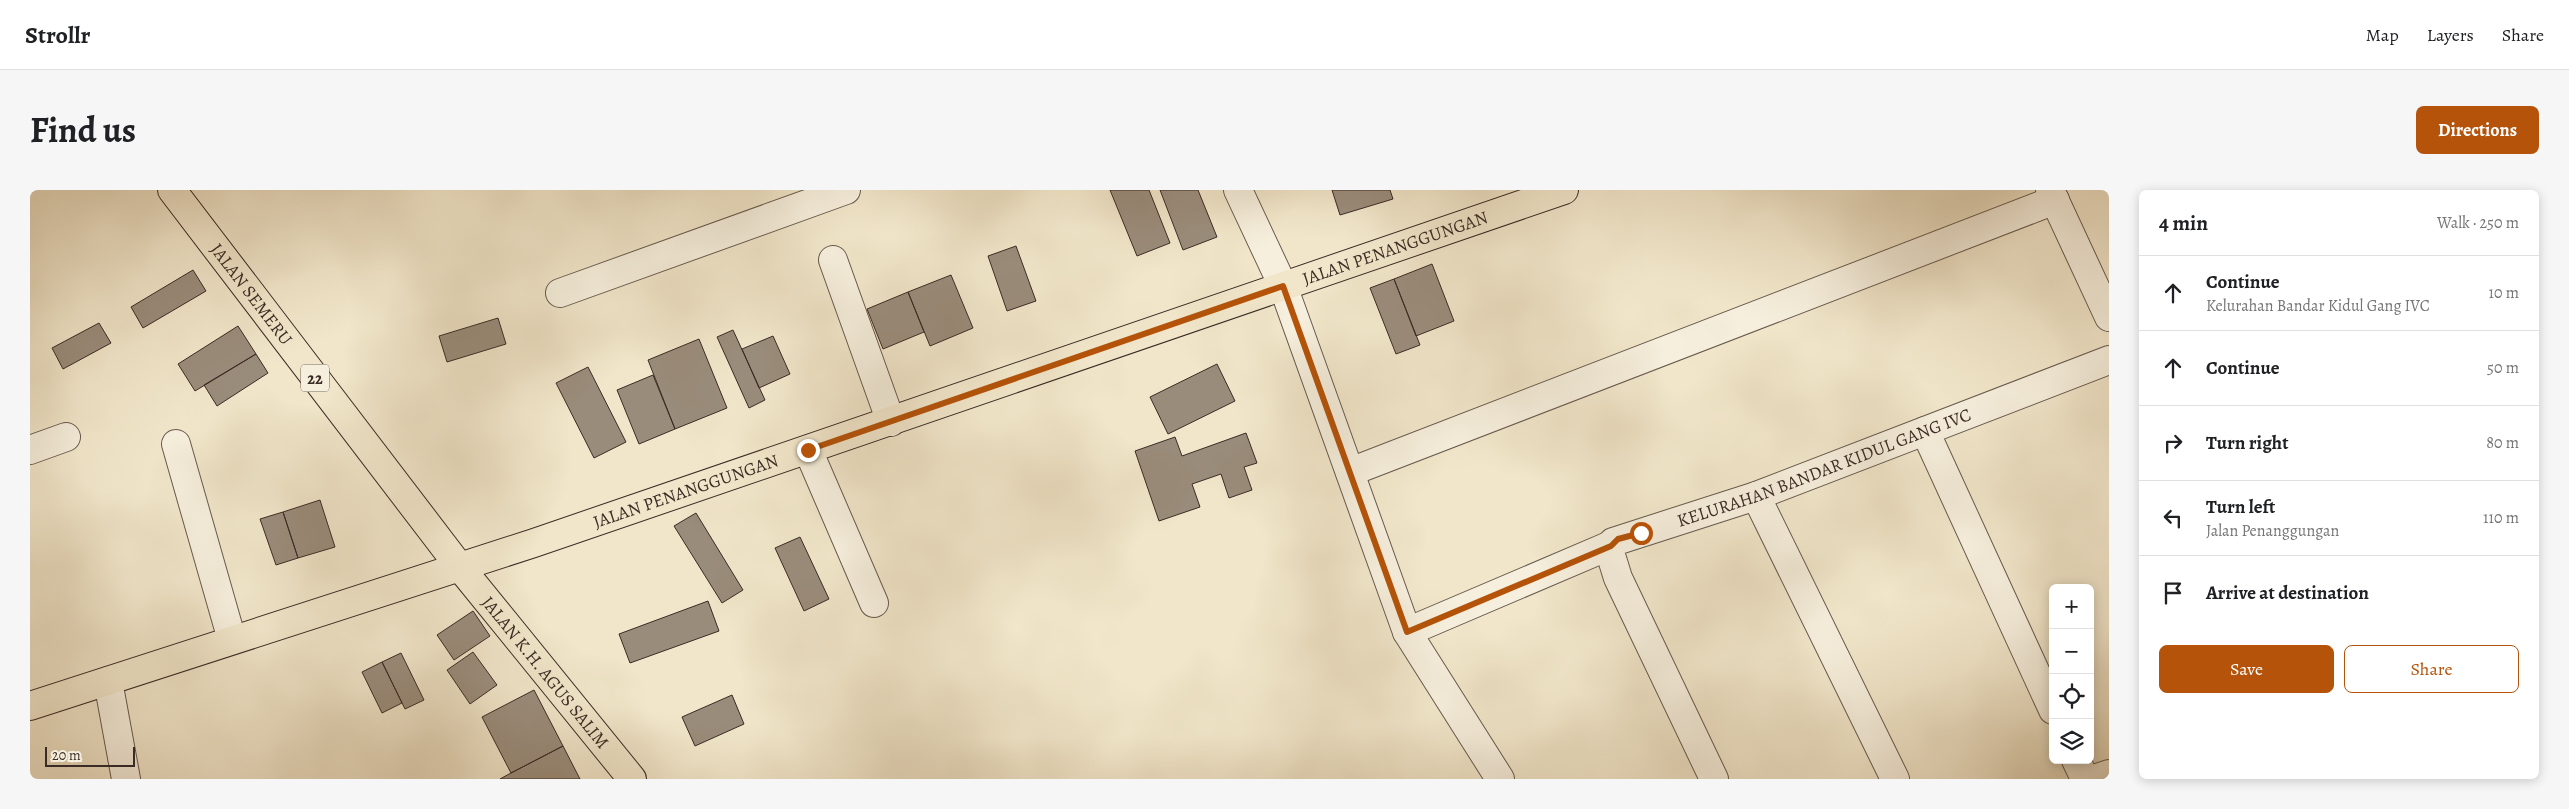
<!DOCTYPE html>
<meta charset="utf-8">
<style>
body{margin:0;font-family:Alegreya,serif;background:#f6f6f6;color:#202124}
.controls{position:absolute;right:15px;bottom:15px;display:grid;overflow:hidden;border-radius:8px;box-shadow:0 2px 12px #0003}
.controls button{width:45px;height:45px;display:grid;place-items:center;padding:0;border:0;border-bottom:1px solid #e0e0e0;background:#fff;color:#202124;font:25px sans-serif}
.scale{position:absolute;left:15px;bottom:12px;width:90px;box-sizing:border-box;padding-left:5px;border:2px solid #3b2b25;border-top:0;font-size:14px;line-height:18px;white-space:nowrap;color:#3b2b25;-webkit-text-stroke:4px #f6efdd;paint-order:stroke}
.stop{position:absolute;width:15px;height:15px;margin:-11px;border:4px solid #b45309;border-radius:50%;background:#fff}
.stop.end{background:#b45309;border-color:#fff;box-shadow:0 1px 5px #0008}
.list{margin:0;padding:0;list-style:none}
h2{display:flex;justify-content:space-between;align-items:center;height:65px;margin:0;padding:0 20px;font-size:21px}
h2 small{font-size:16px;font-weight:400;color:#757577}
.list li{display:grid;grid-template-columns:32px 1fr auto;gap:15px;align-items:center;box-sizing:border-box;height:75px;padding:0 20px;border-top:1px solid #e0e0e0}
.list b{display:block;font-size:19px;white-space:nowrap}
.list p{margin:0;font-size:16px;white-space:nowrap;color:#757577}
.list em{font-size:16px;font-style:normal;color:#757577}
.actions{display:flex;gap:10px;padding:15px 20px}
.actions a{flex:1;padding:11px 0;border:1px solid #b45309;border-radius:8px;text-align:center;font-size:18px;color:#b45309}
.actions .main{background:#b45309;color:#fff}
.icon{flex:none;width:28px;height:28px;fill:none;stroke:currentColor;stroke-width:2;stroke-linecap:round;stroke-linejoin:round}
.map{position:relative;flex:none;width:2079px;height:589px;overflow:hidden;border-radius:8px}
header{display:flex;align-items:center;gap:30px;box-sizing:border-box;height:70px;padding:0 25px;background:#fff;border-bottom:1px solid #e0e0e0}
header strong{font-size:24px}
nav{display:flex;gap:28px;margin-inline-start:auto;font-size:18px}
.intro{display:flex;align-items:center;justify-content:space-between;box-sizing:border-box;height:120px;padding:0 30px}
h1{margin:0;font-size:35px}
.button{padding:12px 22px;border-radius:8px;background:#b45309;color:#fff;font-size:18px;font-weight:700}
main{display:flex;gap:30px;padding:0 30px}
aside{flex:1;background:#fff;border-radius:8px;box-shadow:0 2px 12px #0003}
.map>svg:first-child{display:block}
.building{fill:#9a8c7b;stroke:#3b2b25}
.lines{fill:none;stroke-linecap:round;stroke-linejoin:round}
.minor-casing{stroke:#685a4e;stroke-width:30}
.major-casing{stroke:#3b2b25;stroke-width:30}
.highway-casing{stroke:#3b2b25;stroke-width:30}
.minor{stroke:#f6efdd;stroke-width:28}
.major{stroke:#f1e6ca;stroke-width:28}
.highway{stroke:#f1e6ca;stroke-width:28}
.route{stroke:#b45309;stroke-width:6}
.labels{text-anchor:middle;stroke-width:5;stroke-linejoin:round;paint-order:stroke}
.shield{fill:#f6efdd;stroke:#73665c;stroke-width:1}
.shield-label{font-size:16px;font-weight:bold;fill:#3b2b25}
.street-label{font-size:18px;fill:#3b2b25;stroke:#f6efdd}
</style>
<header>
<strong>Strollr</strong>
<nav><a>Map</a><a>Layers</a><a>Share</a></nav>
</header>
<div class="intro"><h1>Find us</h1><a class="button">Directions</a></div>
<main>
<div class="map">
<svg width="2079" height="589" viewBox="0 0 2079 589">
<rect width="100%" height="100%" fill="#f1e6ca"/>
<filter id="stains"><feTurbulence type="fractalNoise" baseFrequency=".004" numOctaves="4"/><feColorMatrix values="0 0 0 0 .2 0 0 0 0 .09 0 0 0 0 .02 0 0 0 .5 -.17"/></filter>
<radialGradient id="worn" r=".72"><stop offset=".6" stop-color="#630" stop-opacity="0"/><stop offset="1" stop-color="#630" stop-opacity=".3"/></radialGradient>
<path class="building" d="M 1080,0 L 1119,0 L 1140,53 L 1107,66 Z
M 1130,0 L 1168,0 L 1187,47 L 1153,60 Z
M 1302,0 L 1360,0 L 1363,9 L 1310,25 Z
M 986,56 L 1006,111 L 977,121 L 958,66 Z
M 1402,74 L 1424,131 L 1386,146 L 1364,89 Z
M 163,80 L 176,101 L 113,138 L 101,117 Z
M 921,85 L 943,138 L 900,156 L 878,102 Z
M 1364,89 L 1390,155 L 1366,164 L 1340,98 Z
M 878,102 L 894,142 L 853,159 L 837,119 Z
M 468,128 L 476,154 L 417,172 L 409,146 Z
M 69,133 L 81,153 L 33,179 L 22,158 Z
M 208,136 L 226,164 L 165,201 L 148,174 Z
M 703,140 L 735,210 L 719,218 L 687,147 Z
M 743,146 L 760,184 L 729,198 L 712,159 Z
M 669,149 L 697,218 L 645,239 L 618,170 Z
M 226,164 L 238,183 L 187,216 L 174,195 Z
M 1187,174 L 1205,211 L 1138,244 L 1120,207 Z
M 558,177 L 596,252 L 564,268 L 526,193 Z
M 623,185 L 645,239 L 609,254 L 587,200 Z
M 1216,243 L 1227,273 L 1214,277 L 1222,300 L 1199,308 L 1191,284 L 1162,294 L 1170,317 L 1129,331 L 1105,261 L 1145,247 L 1152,266 Z
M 290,310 L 305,357 L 268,368 L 253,322 Z
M 253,322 L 268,368 L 246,375 L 230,329 Z
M 666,323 L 713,400 L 692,413 L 644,336 Z
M 770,347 L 799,409 L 774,421 L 745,358 Z
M 678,411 L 689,441 L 600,473 L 589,444 Z
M 443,421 L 460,446 L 424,470 L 407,445 Z
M 443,462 L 467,495 L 440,514 L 417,480 Z
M 371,463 L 394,510 L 375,519 L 352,472 Z
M 352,472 L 372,513 L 352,523 L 332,482 Z
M 504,500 L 533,556 L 481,583 L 452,527 Z
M 702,505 L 714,534 L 665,556 L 652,527 Z
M 533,556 L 550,589 L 470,589 L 481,583 Z"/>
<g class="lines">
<g class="minor-casing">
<g id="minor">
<path d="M 1208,0 L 1253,96 L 1377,442 L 1470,589"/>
<path d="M 2020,0 L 2079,127"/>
<path d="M 803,70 L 861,232"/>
<path d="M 530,103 L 816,0"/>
<path d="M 1895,241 L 2023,520"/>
<path d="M 146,254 L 202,450"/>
<path d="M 0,260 L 36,247"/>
<path d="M 778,260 L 844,413"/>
<path d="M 1320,282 L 2025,10"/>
<path d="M 1726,306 L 1865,589"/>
<path d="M 1377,442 L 1581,355"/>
<path d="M 78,491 L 96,589"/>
<path d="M 2046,570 L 2055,589"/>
<path id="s1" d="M 1684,589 L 1588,388 L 1579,359 L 1583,352 L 1726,306 L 2079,170"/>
<path d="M 2064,589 L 2079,584"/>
</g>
</g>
<g class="major-casing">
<g id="major">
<path id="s2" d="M 0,516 L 504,353 L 1534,0"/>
</g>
</g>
<g class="highway-casing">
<g id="highway">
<path id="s3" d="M 142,0 L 429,376 L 602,589"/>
</g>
</g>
<use href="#minor" class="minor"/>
<use href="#major" class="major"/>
<use href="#highway" class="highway"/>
</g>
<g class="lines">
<path class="route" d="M 778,260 L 1253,96 L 1377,442 L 1581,356 L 1588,349 L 1611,343"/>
</g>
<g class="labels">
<rect class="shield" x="271" y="174.5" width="28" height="27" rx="4"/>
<g class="shield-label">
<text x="285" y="194">22</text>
</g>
<g class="street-label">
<text dy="6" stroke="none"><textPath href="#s2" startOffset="1440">JALAN PENANGGUNGAN</textPath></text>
<text dy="6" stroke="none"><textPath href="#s3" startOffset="131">JALAN SEMERU</textPath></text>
<text dy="6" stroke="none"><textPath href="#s1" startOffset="485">KELURAHAN BANDAR KIDUL GANG IVC</textPath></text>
<text dy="6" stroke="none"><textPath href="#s2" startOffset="690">JALAN PENANGGUNGAN</textPath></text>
<text dy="6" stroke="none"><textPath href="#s3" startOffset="610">JALAN K.H. AGUS SALIM</textPath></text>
</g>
</g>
<rect width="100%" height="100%" filter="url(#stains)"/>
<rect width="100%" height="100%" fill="url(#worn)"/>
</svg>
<div class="controls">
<button>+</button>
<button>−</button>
<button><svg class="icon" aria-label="locate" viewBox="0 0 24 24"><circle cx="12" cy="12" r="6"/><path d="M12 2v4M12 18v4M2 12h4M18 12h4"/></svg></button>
<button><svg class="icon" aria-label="layers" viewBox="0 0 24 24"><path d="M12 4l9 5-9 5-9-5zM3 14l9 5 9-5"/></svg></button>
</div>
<div class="scale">20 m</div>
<div class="stop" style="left:1611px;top:343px"></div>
<div class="stop end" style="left:778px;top:260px"></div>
</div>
<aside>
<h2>4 min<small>Walk · 250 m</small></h2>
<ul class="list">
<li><svg class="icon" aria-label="ahead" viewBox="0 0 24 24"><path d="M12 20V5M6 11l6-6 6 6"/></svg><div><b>Continue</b><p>Kelurahan Bandar Kidul Gang IVC</p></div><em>10 m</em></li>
<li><svg class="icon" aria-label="ahead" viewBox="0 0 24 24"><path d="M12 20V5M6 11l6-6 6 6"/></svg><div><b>Continue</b></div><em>50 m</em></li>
<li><svg class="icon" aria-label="right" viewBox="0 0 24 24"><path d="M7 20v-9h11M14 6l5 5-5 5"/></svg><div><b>Turn right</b></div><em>80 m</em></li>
<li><svg class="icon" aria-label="left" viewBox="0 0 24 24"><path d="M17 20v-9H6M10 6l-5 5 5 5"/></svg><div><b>Turn left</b><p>Jalan Penanggungan</p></div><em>110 m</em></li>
<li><svg class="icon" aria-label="arrive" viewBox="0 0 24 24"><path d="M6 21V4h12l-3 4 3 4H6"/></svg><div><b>Arrive at destination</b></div></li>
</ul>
<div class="actions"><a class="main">Save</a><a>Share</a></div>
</aside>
</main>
